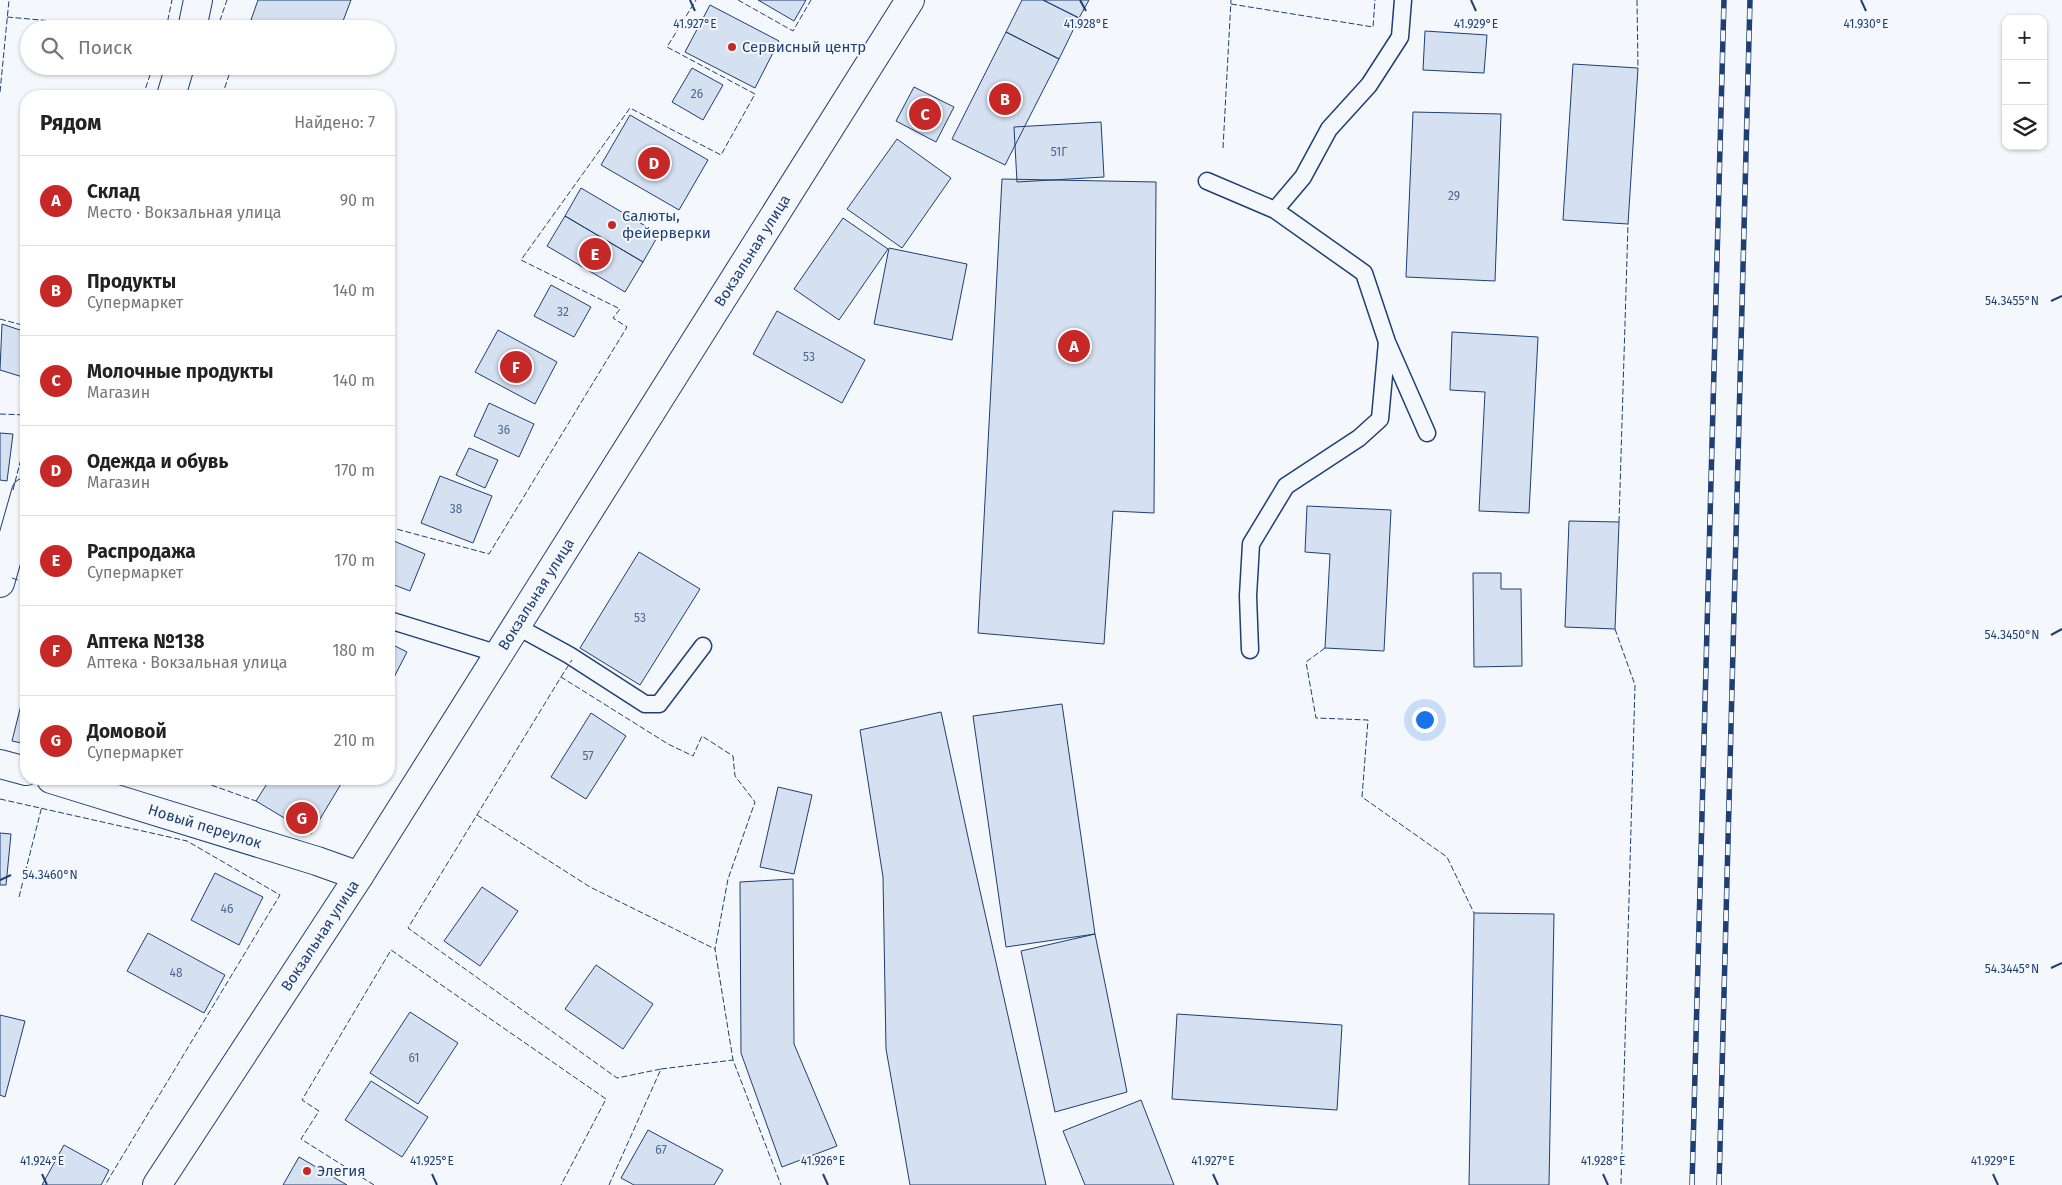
<!DOCTYPE html>
<html lang="ru">
<meta charset="utf-8">
<style>
body{margin:0;font-family:"Fira Sans",sans-serif;background:#f2f2f2;color:#222}
.controls{position:absolute;right:15px;top:15px;display:grid;overflow:hidden;border-radius:10px;box-shadow:0 1px 4px #0004}
.controls button{width:45px;height:45px;display:grid;place-items:center;padding:0;border:0;border-bottom:1px solid #e0e0e0;background:#fff;color:#222;font:25px sans-serif}
.you{position:absolute;left:1424px;top:719px;width:18px;height:18px;margin:-12px;border:4px solid #fff;border-radius:50%;background:#1a73e8;box-shadow:0 0 0 8px #1a73e833}
.badge{display:grid;place-items:center;width:32px;height:32px;border-radius:50%;background:#c62828;color:#fff;font-size:16px;font-weight:700}
.pin{position:absolute;translate:-50% -50%;border:2px solid #fff;box-shadow:0 1px 5px #0006}
.list{margin:0;padding:0;list-style:none}
h2{display:flex;justify-content:space-between;align-items:center;height:65px;margin:0;padding:0 20px;font-size:21px}
h2 small{font-size:16px;font-weight:400;color:#767676}
.list li{display:grid;grid-template-columns:32px 1fr auto;gap:15px;align-items:center;box-sizing:border-box;height:90px;padding:0 20px;border-top:1px solid #e0e0e0}
.list b{display:block;font-size:19px;white-space:nowrap}
.list p{margin:0;font-size:16px;white-space:nowrap;color:#767676}
.list em{font-size:16px;font-style:normal;color:#767676}
.icon{flex:none;width:28px;height:28px;fill:none;stroke:currentColor;stroke-width:2;stroke-linecap:round;stroke-linejoin:round}
.map{position:relative;flex:none;width:2062px;height:1185px;overflow:hidden}
.search{position:absolute;background:#fff;box-shadow:0 1px 4px #0004;left:20px;top:20px;width:375px;height:55px;display:flex;align-items:center;gap:12px;box-sizing:border-box;padding:0 18px;border-radius:28px;color:#767676;font-size:19px}
.panel{position:absolute;background:#fff;box-shadow:0 1px 4px #0004;left:20px;top:90px;width:375px;height:695px;border-radius:20px}
.map>svg:first-child{display:block}
.building{fill:#d5e0f0;stroke:#1d3f73}
.lines{fill:none;stroke-linecap:round;stroke-linejoin:round}
.lane-casing{stroke:#1d3f73;stroke-width:19}
.street-casing{stroke:#1d3f73;stroke-width:30}
.secondary-casing{stroke:#1d3f73;stroke-width:30}
.lane{stroke:#f4f7fb;stroke-width:16}
.street{stroke:#f4f7fb;stroke-width:28}
.secondary{stroke:#f4f7fb;stroke-width:28}
.rail-casing{stroke:#1d3f73;stroke-width:5.5}
.rail{stroke:#f4f7fb;stroke-width:4;stroke-dasharray:11;stroke-linecap:butt}
.fence{stroke:#1d3f73;stroke-width:1;stroke-dasharray:6 2.5;stroke-linecap:butt}
.ticks{fill:none;stroke:#1d3f73;stroke-width:2}
.poi-dot{fill:#c62828;stroke:#f4f7fb;stroke-width:2}
.labels{text-anchor:middle;stroke-width:4;stroke-linejoin:round;paint-order:stroke}
.number-label{font-size:12px;fill:#4b6792}
.poi-label{font-size:15px;fill:#1d3f73;stroke:#f4f7fb;text-anchor:start}
.street-label{font-size:15px;fill:#1d3f73;stroke:#f4f7fb}
.ticks-label{font-size:12px;text-anchor:middle;fill:#1d3f73;stroke:#f4f7fb;stroke-width:4;stroke-linejoin:round;paint-order:stroke}
</style>
<div class="map">
<svg width="2062" height="1185" viewBox="0 0 2062 1185">
<rect width="100%" height="100%" fill="#f4f7fb"/>
<path class="building" d="M 258,0 L 351,0 L 340,29 L 277,29 L 251,20 Z
M 758,0 L 806,0 L 794,21 Z
M 1022,0 L 1043,0 L 1079,18 L 1059,59 L 1006,32 Z
M 1043,0 L 1089,0 L 1079,18 Z
M 710,5 L 779,41 L 755,88 L 685,52 Z
M 1425,31 L 1487,35 L 1484,73 L 1423,70 Z
M 1006,32 L 1059,59 L 1005,165 L 952,139 Z
M 1573,64 L 1638,68 L 1628,224 L 1563,220 Z
M 692,68 L 723,85 L 703,120 L 672,102 Z
M 914,87 L 954,107 L 936,142 L 896,121 Z
M 1413,112 L 1501,114 L 1495,281 L 1406,277 Z
M 630,115 L 708,160 L 679,210 L 601,165 Z
M 1101,122 L 1104,177 L 1017,182 L 1014,127 Z
M 897,139 L 951,178 L 902,248 L 847,209 Z
M 1002,179 L 1156,182 L 1154,513 L 1113,511 L 1104,644 L 978,633 Z
M 581,188 L 659,234 L 643,262 L 565,216 Z
M 565,216 L 643,262 L 625,292 L 547,246 Z
M 843,218 L 888,249 L 839,320 L 794,289 Z
M 889,248 L 967,264 L 952,340 L 874,324 Z
M 551,285 L 591,307 L 574,337 L 534,316 Z
M 777,311 L 865,360 L 842,403 L 753,354 Z
M 2,324 L 26,332 L 26,378 L 0,370 Z
M 498,330 L 557,362 L 535,404 L 475,372 Z
M 1452,332 L 1538,337 L 1529,513 L 1479,511 L 1485,392 L 1450,390 Z
M 489,403 L 534,424 L 519,457 L 474,436 Z
M 0,433 L 13,434 L 7,481 L 0,480 Z
M 469,448 L 498,460 L 485,488 L 456,475 Z
M 440,476 L 492,496 L 473,543 L 421,523 Z
M 1307,506 L 1391,510 L 1384,651 L 1325,648 L 1330,554 L 1305,552 Z
M 1569,521 L 1619,522 L 1615,629 L 1565,627 Z
M 389,539 L 425,554 L 410,591 L 389,583 Z
M 639,552 L 700,589 L 640,685 L 580,648 Z
M 1473,573 L 1501,573 L 1501,589 L 1521,589 L 1522,666 L 1474,667 Z
M 389,643 L 407,652 L 389,687 Z
M 26,685 L 26,744 L 12,741 Z
M 1062,704 L 1095,934 L 1006,947 L 973,716 Z
M 941,712 L 971,851 L 1046,1185 L 910,1185 L 886,1049 L 883,877 L 860,730 Z
M 591,713 L 626,736 L 586,799 L 551,777 Z
M 270,779 L 344,779 L 311,834 L 256,801 Z
M 778,787 L 812,795 L 794,874 L 760,867 Z
M 0,833 L 11,834 L 6,885 L 0,885 Z
M 215,873 L 263,897 L 239,945 L 191,920 Z
M 793,879 L 794,1044 L 837,1146 L 782,1167 L 741,1053 L 740,882 Z
M 482,887 L 518,911 L 480,966 L 444,941 Z
M 1474,913 L 1554,914 L 1549,1185 L 1469,1185 Z
M 148,933 L 225,975 L 204,1013 L 127,971 Z
M 1095,934 L 1127,1092 L 1055,1112 L 1021,951 Z
M 596,965 L 653,1004 L 623,1049 L 565,1009 Z
M 410,1012 L 458,1043 L 418,1104 L 370,1073 Z
M 1177,1014 L 1342,1025 L 1337,1110 L 1172,1099 Z
M 0,1015 L 25,1021 L 5,1097 L 0,1095 Z
M 371,1081 L 428,1117 L 402,1157 L 345,1120 Z
M 1141,1100 L 1174,1185 L 1085,1185 L 1063,1131 Z
M 648,1130 L 723,1170 L 714,1185 L 634,1185 L 621,1178 Z
M 64,1145 L 109,1170 L 101,1185 L 42,1185 Z
M 299,1157 L 347,1185 L 283,1185 Z"/>
<g class="lines">
<g class="lane-casing">
<path id="lane" d="M 1207,181 L 1275,210 L 1364,273 L 1387,342 L 1427,433
M 1275,210 L 1303,177 L 1329,129 L 1369,85 L 1400,37 L 1403,0
M 389,620 L 499,654
M 516,626 L 569,655 L 645,704 L 659,704 L 703,646
M 1250,650 L 1248,596 L 1251,544 L 1286,486 L 1359,438 L 1380,419 L 1387,342"/>
</g>
<g class="street-casing">
<g id="street">
<path d="M 192,29 L 198,0"/>
<path d="M 171,96 L 180,66"/>
<path d="M 0,583 L 26,492"/>
<path d="M 0,764 L 26,771"/>
<path id="s1" d="M 51,779 L 317,861 L 359,876"/>
</g>
</g>
<g class="secondary-casing">
<g id="secondary">
<path id="s2" d="M 157,1185 L 359,876 L 910,0"/>
</g>
</g>
<use href="#lane" class="lane"/>
<use href="#street" class="street"/>
<use href="#secondary" class="secondary"/>
<g class="rail-casing">
<path id="rail" d="M 1692,1185 L 1724,0
M 1719,1185 L 1750,0"/>
</g>
<use href="#rail" class="rail"/>
<path class="fence" d="M 738,0 L 793,31 L 811,0
M 1637,0 L 1638,68
M 1231,4 L 1373,27 L 1375,0
M 7,17 L 142,29
M 166,29 L 172,0
M 217,29 L 227,0
M 0,92 L 9,0
M 143,96 L 153,66
M 222,96 L 232,66
M 1223,148 L 1231,0
M 0,319 L 26,326
M 0,414 L 26,415
M 13,490 L 26,439
M 1619,522 L 1628,224
M 389,527 L 489,554 L 627,327 L 613,318 L 620,309 L 521,260 L 630,108 L 721,155 L 755,94 L 667,47 L 696,0
M 12,578 L 26,583
M 1615,629 L 1635,685 L 1621,1185
M 1325,648 L 1306,662 L 1316,718 L 1368,720 L 1362,797 L 1447,857 L 1474,913
M 561,677 L 572,660
M 178,779 L 211,785 L 256,801
M 0,799 L 187,841 L 280,895 L 105,1185
M 477,815 L 590,887 L 715,949
M 19,897 L 42,806
M 661,1069 L 733,1060
M 374,1185 L 301,1139 L 319,1111 L 302,1100 L 391,950 L 606,1099 L 561,1185
M 609,1185 L 661,1069 L 617,1078 L 408,928 L 561,677 L 668,744 L 693,756 L 702,736 L 733,756 L 735,776 L 755,802 L 728,879 L 715,949 L 733,1060 L 781,1185"/>
</g>
<path class="ticks" d="M 690,0 L 695,11M 1080,0 L 1086,11M 1471,0 L 1476,11M 1861,0 L 1866,11M 2051,301 L 2062,296M 2051,635 L 2062,629M 0,880 L 11,875M 2051,968 L 2062,963M 42,1174 L 47,1185M 432,1174 L 437,1185M 823,1174 L 828,1185M 1213,1174 L 1218,1185M 1603,1174 L 1608,1185M 1993,1174 L 1998,1185"/>
<g class="poi-dot">
<circle cx="732" cy="47" r="5"/>
<circle cx="612" cy="225" r="5"/>
<circle cx="307" cy="1171" r="5"/>
</g>
<g class="labels">
<g class="number-label">
<text x="697" y="98">26</text>
<text x="1059" y="156">51Г</text>
<text x="1454" y="200">29</text>
<text x="563" y="316">32</text>
<text x="809" y="361">53</text>
<text x="504" y="434">36</text>
<text x="456" y="513">38</text>
<text x="640" y="622">53</text>
<text x="588" y="760">57</text>
<text x="227" y="913">46</text>
<text x="176" y="977">48</text>
<text x="414" y="1062">61</text>
<text x="661" y="1154">67</text>
</g>
<g class="poi-label">
<text x="742" y="52">Сервисный центр</text>
<text x="622" y="221">Салюты,<tspan x="622" dy="17">фейерверки</tspan></text>
<text x="317" y="1176">Элегия</text>
</g>
<g class="street-label">
<text dy="5" stroke="none"><textPath href="#s2" startOffset="1108">Вокзальная улица</textPath></text>
<text dy="5" stroke="none"><textPath href="#s2" startOffset="702">Вокзальная улица</textPath></text>
<text dy="5" stroke="none"><textPath href="#s1" startOffset="161">Новый переулок</textPath></text>
<text dy="5" stroke="none"><textPath href="#s2" startOffset="298">Вокзальная улица</textPath></text>
</g>
</g>
<g class="ticks-label">
<text x="1476" y="28">41.929°E</text>
<text x="695" y="28">41.927°E</text>
<text x="1086" y="28">41.928°E</text>
<text x="1866" y="28">41.930°E</text>
<text x="2012" y="305">54.3455°N</text>
<text x="2012" y="639">54.3450°N</text>
<text x="50" y="879">54.3460°N</text>
<text x="2012" y="973">54.3445°N</text>
<text x="42" y="1165">41.924°E</text>
<text x="432" y="1165">41.925°E</text>
<text x="823" y="1165">41.926°E</text>
<text x="1213" y="1165">41.927°E</text>
<text x="1603" y="1165">41.928°E</text>
<text x="1993" y="1165">41.929°E</text>
</g>
</svg>
<div class="controls">
<button>+</button>
<button>−</button>
<button><svg class="icon" aria-label="layers" viewBox="0 0 24 24"><path d="M12 4l9 5-9 5-9-5zM3 14l9 5 9-5"/></svg></button>
</div>
<div class="you"></div>
<div class="pin badge" style="left:1074px;top:346px">A</div>
<div class="pin badge" style="left:1005px;top:99px">B</div>
<div class="pin badge" style="left:925px;top:114px">C</div>
<div class="pin badge" style="left:654px;top:163px">D</div>
<div class="pin badge" style="left:595px;top:254px">E</div>
<div class="pin badge" style="left:516px;top:367px">F</div>
<div class="pin badge" style="left:302px;top:818px">G</div>
<div class="search"><svg class="icon" aria-label="search" viewBox="0 0 24 24"><circle cx="10" cy="10" r="6"/><path d="M15 15l6 6"/></svg>Поиск</div>
<section class="panel">
<h2>Рядом<small>Найдено: 7</small></h2>
<ul class="list">
<li><span class="badge">A</span><div><b>Склад</b><p>Место · Вокзальная улица</p></div><em>90 m</em></li>
<li><span class="badge">B</span><div><b>Продукты</b><p>Супермаркет</p></div><em>140 m</em></li>
<li><span class="badge">C</span><div><b>Молочные продукты</b><p>Магазин</p></div><em>140 m</em></li>
<li><span class="badge">D</span><div><b>Одежда и обувь</b><p>Магазин</p></div><em>170 m</em></li>
<li><span class="badge">E</span><div><b>Распродажа</b><p>Супермаркет</p></div><em>170 m</em></li>
<li><span class="badge">F</span><div><b>Аптека №138</b><p>Аптека · Вокзальная улица</p></div><em>180 m</em></li>
<li><span class="badge">G</span><div><b>Домовой</b><p>Супермаркет</p></div><em>210 m</em></li>
</ul>
</section>
</div>
